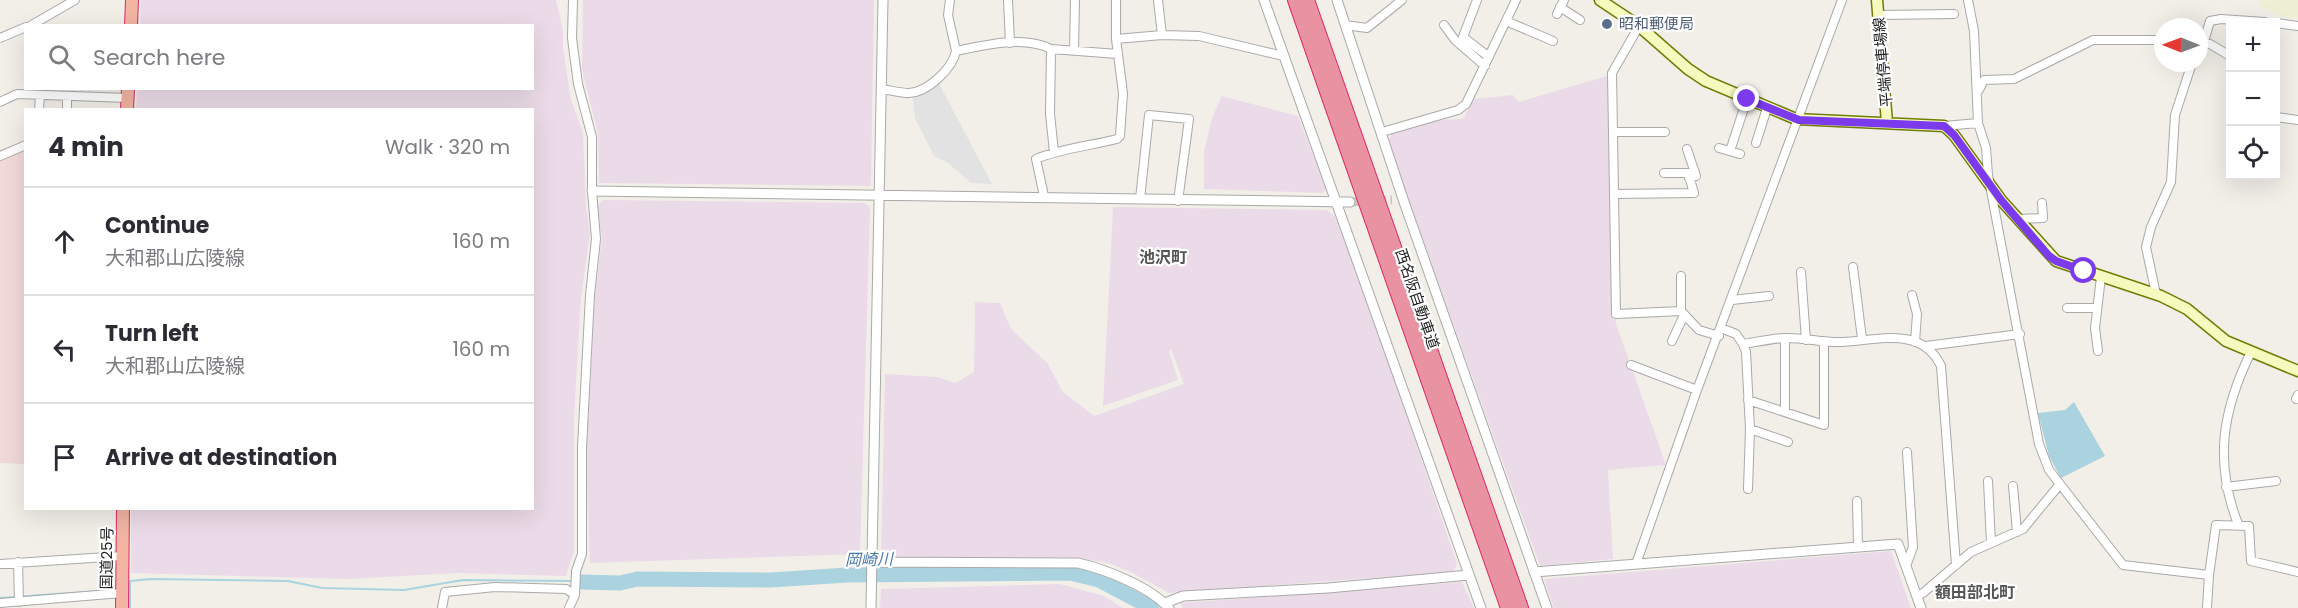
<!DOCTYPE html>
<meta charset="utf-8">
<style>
body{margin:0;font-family:Poppins,"Noto Sans JP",sans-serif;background:#f7f7f7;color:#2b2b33}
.controls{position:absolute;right:18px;top:18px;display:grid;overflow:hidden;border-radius:0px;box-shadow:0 6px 24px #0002}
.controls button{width:54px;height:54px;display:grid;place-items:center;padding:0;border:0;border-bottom:2px solid #e1e1e2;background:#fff;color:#2b2b33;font:30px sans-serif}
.compass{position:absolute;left:2154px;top:18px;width:54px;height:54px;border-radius:50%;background:#fff;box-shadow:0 6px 24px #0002;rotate:271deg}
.stop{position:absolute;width:18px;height:18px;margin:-14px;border:4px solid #7c3aed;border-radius:50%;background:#fff}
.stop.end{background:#7c3aed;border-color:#fff;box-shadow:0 2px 6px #0008}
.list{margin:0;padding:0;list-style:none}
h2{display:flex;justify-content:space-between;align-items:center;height:78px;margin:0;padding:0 24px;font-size:26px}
h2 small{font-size:20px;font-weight:400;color:#7c7c81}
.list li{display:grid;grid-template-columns:39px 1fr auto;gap:18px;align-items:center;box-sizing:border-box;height:108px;padding:0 24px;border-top:2px solid #e1e1e2}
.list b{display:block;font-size:22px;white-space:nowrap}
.list p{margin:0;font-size:20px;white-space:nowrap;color:#7c7c81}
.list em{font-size:20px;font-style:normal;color:#7c7c81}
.icon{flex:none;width:33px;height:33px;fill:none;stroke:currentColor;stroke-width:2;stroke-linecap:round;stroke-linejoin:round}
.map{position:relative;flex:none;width:2298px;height:608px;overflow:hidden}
.search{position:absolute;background:#fff;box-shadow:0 6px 24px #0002;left:24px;top:24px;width:510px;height:66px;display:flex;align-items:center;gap:15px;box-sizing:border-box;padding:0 21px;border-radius:0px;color:#7c7c81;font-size:22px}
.panel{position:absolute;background:#fff;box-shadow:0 6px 24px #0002;left:24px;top:108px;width:510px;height:402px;border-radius:0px}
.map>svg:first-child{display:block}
.commercial{fill:#f2dad9}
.industrial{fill:#ebdbe8}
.farmland{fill:#eef0d5}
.parking{fill:#e2e2e2}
.water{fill:#aad3df}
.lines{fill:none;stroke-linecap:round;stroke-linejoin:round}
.stream{stroke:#aad3df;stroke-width:2}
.river{stroke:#aad3df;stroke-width:15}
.tertiary-tunnel{stroke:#c8c6c1;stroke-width:9;stroke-dasharray:9 4.5;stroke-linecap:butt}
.minor-casing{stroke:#a9a9a9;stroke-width:10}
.tertiary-casing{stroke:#a9a9a9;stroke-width:11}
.secondary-casing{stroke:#707d05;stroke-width:13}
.trunk-casing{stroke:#dc2a67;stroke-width:14}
.motorway-casing{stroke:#dc2a67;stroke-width:16}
.minor{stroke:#fff;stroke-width:8}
.tertiary{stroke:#fff;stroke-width:9}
.secondary{stroke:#f7fabf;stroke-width:10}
.trunk{stroke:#f2b4a3;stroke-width:12}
.motorway{stroke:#e892a2;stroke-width:14}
.route{stroke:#7c3aed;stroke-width:8}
.service-dot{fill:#5c6f8a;stroke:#fff;stroke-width:2}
.labels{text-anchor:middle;stroke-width:4.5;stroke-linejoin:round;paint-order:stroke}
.service-label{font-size:15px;fill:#4e5e75;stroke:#fff;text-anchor:start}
.street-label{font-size:15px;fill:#222;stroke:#fff}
.neighbourhood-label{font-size:16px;font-weight:bold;fill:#555;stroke:#fff}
.water-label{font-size:16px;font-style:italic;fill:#4a7aab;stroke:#fff}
</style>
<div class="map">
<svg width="2298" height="608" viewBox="0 0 2298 608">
<rect width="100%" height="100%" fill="#f2efe9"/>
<path class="commercial" d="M 25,148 L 25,464 L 0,463 L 0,158 Z"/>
<path class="industrial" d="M 141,0 L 556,0 L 563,30 L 563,47 L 571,100 L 583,133 L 586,206 L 590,233 L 581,298 L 574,417 L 574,551 L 566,576 L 457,573 L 348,579 L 131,573 L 131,509 L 532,508 L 532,110 L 136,109 L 137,89 L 532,88 L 532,26 L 140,25 Z
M 583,0 L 874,0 L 871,186 L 599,183 L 598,134 L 582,70 Z
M 1610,75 L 1616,324 L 1666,465 L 1608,470 L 1613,559 L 1540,566 L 1388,142 L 1392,132 L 1432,120 L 1463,119 L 1473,99 L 1513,95 L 1519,102 Z
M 1222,96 L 1298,116 L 1326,189 L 1323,193 L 1204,189 L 1204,151 L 1212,118 Z
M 603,200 L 865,203 L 870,208 L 860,554 L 590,563 L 586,457 L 595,295 L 602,238 L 597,206 Z
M 1113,207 L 1327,210 L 1335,217 L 1371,310 L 1457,564 L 1453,572 L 1169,593 L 1131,572 L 1108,563 L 1090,560 L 1066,557 L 881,558 L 885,374 L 937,377 L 955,383 L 974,372 L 975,302 L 1000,303 L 1011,329 L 1048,364 L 1063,392 L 1094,416 L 1184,384 L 1171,349 L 1169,351 L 1178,380 L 1103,406 Z
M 1891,551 L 1911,608 L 1554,608 L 1544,579 Z
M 1462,582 L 1474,608 L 1183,608 L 1180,603 Z
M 1060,584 L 1104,596 L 1123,608 L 880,608 L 881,589 Z"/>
<path class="farmland" d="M 2258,0 L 2298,0 L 2298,18 L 2284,17 L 2259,6 Z"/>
<path class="parking" d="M 937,80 L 992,184 L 971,183 L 948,163 L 934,156 L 915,118 L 912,93 Z"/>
<path class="water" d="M 2074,402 L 2105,456 L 2061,478 L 2049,456 L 2038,413 L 2065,410 Z"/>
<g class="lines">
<path class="stream" d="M 0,598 L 112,590
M 130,608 L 130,581 L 151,579 L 288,581 L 322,588 L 404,590 L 463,580 L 572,581"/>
<path class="river" d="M 580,582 L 620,583 L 637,579 L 771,580 L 847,575 L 1070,573 L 1099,580 L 1152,608"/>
<path class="tertiary-tunnel" d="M 1350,202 L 1392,200"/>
<g class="minor-casing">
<path id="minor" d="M 950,0 L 948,15 L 956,51
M 1008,0 L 1010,43
M 1158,0 L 1162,35
M 1477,0 L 1463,37 L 1489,57
M 1968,0 L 1974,31 L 1978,123 L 1986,148 L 1988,175 L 2039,444 L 2049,470 L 2123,565 L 2209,575
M 1560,7 L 1580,20
M 1557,14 L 1564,0
M 1879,15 L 1954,14
M 1506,21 L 1553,41
M 2276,23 L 2298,26
M 1345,25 L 1367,28 L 1402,0
M 1444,25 L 1455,40 L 1485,66
M 30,26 L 75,0
M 1639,26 L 1612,73 L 1616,314 L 1681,311 L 1699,330 L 1719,336
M 0,38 L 26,27
M 1116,39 L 1162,35 L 1199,36 L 1283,56
M 2199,41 L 2205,38 L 2210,21 L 2221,19 L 2265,22
M 2199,41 L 2210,44 L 2230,56
M 1051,49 L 1050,114 L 1054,152
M 1074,50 L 1075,0
M 881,89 C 890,90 900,93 909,93 C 928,92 953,68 956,51 C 985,45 1025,35 1051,49 L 1118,54
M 1979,90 L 1984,80 L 2014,79 L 2093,40 L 2163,40
M 0,102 L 17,94 L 128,98
M 39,110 L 40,95
M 67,110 L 67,96
M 2276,117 L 2298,120
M 1944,126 L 1978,123
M 1382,132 L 1458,110 L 1466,104 L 1516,0
M 1613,132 L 1665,132
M 1756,143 L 1767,108
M 1719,148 L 1740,154
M 1687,149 L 1696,176 L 1689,178
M 1730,151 L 1747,99
M 0,156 L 26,145
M 1614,194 L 1694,193 L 1688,173 L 1664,173
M 1044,196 L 1036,159 C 1062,148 1090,146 1117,139 L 1120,136 L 1123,93 L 1116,39 L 1116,0
M 1140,199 L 1149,115 L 1189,119 L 1178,201
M 2018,219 L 2043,218 L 2042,203
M 1853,267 L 1862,339
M 1801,272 L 1806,340
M 1681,276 L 1681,311
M 2156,294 L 2146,247 L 2151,227 L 2171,182 L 2175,115 L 2192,63
M 1912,295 L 1917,314 L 1915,342
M 1732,300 L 1769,296
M 2067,308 L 2097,308
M 1721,328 L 1736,334 L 1743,344 C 1756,342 1770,339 1784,338 C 1803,337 1823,343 1843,342 C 1879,340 1922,326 1941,366 L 1956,565
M 1785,338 L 1785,412
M 1672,341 L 1684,315
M 1743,344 L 1746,352 L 1750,429 L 1748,489
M 1926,346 L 2020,334
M 2098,351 L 2095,328 L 2101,277
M 1631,365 L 1697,390
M 2296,399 L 2298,395
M 1748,400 L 1824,425 L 1824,341
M 1750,429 L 1788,442
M 1988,481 L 1991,543
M 2013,486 L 2017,532
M 2226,487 L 2276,481
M 1857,501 L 1858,546
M 2238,524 C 2214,462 2222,411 2251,352
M 18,562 L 19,602
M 0,564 L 122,556
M 1636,564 L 1697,390 L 1842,0
M 1906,566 L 1913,547 L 1907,452
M 1917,595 L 1923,593 L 1971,552 L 2023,529 L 2060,484
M 0,603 L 122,593
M 442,608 L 445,592 L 495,587 L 566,589 L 575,595
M 569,608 L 575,595 L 576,571 L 582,554 L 582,447 L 590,295 L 596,239 L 592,191 L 592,137 L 578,84 L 572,38 L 573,0
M 2207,608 L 2209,575 L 2216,525 L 2249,526 L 2251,561 L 2298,572"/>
</g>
<g class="tertiary-casing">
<path id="tertiary" d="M 1264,0 L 1481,608
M 1337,0 L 1403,199 L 1547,608
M 592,191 L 1350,202
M 872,562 L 1078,563 C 1105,569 1150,587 1169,608
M 1534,572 L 1898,544 L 1921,608
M 1165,603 L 1183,596 L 1328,588 L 1469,575
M 871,608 L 883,0"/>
</g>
<g class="secondary-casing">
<path id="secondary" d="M 1600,0 L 1639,26 L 1688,69 L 1706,81 L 1796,119 L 1944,126 L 1954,135 L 2001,200 L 2056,261 L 2161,296 L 2187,309 L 2226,341 L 2298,371
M 1877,0 L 1887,123"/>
</g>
<g class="trunk-casing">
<path id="trunk" d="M 131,26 L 132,0
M 127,110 L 128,88
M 122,608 L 123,508"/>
</g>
<g class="motorway-casing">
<path id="motorway" d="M 1295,0 L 1508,608
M 1307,0 L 1521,608"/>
</g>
<use href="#minor" class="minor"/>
<use href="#tertiary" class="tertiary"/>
<use href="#secondary" class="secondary"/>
<use href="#trunk" class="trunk"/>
<use href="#motorway" class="motorway"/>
</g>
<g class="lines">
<path class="route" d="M 1747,99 L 1799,120 L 1944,126 L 1954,135 L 2001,200 L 2049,256 L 2056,261 L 2084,271"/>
</g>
<circle class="service-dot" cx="1607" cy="24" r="6"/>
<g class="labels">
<g class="service-label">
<text x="1619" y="29">昭和郵便局</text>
</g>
<g class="street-label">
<text transform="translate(1883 62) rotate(-95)" y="5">平端停車場線</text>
<text transform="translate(1417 299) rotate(71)" y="5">西名阪自動車道</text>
<text transform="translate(107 558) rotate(-89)" y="5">国道25号</text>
</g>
<g class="neighbourhood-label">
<text x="1163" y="263">池沢町</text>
<text x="1975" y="598">額田部北町</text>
</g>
<g class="water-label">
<text transform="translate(869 559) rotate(-1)" y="6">岡崎川</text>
</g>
</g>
</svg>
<div class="controls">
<button>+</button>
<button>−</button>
<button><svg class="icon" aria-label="locate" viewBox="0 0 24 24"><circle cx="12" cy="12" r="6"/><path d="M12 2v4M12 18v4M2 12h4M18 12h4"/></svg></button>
</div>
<svg class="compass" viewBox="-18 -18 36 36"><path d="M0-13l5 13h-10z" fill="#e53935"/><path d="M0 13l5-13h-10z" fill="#7c7c81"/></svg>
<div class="stop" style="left:2084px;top:271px"></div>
<div class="stop end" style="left:1747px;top:99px"></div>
<div class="search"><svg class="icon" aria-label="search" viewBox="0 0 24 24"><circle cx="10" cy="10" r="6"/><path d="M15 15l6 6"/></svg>Search here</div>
<section class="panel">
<h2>4 min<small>Walk · 320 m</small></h2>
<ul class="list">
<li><svg class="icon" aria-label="ahead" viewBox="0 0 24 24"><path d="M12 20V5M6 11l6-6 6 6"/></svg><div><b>Continue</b><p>大和郡山広陵線</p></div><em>160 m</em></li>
<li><svg class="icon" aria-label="left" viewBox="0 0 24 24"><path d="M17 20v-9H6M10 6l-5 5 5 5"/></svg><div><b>Turn left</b><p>大和郡山広陵線</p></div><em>160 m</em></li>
<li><svg class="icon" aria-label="arrive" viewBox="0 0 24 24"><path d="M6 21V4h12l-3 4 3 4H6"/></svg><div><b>Arrive at destination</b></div></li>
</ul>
</section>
</div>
